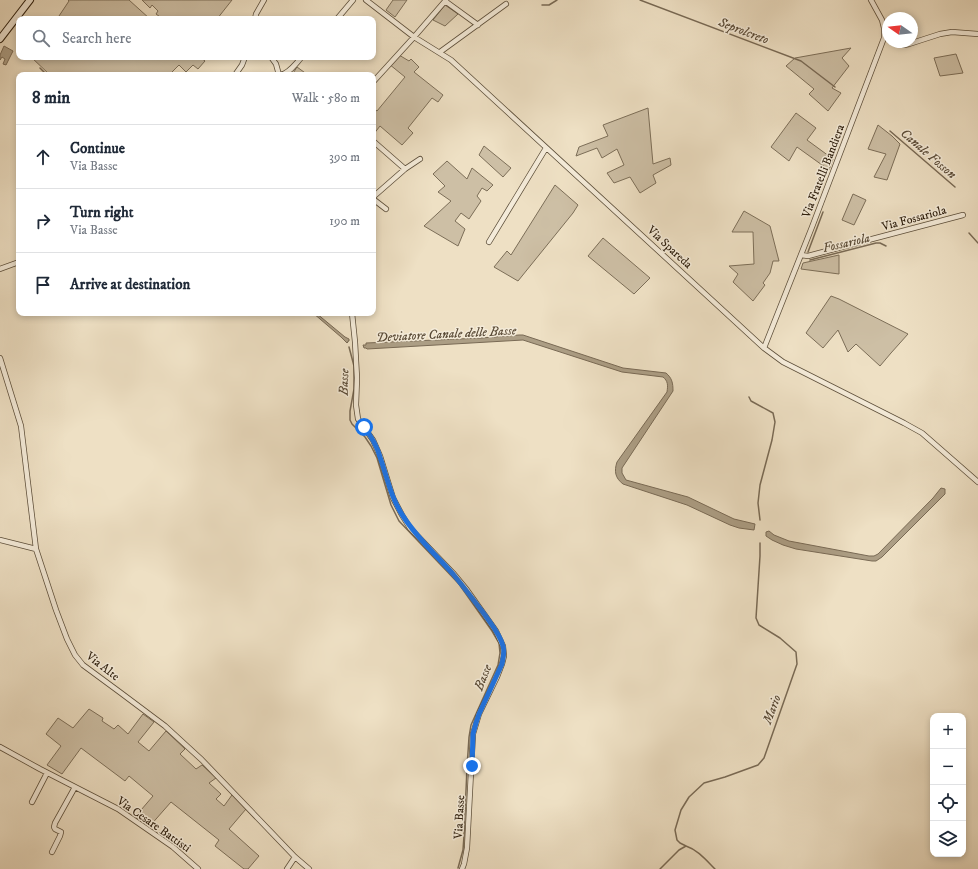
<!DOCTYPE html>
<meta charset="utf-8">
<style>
body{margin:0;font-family:"IM FELL DW Pica",serif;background:#f2f2f3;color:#1f2937}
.controls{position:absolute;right:12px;bottom:12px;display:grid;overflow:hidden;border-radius:8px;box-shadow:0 2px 6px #0003}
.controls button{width:36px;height:36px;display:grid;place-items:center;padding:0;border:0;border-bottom:1px solid #e0e1e3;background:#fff;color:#1f2937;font:20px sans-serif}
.compass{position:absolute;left:882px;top:12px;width:36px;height:36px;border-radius:50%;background:#fff;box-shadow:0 2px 6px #0003;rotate:284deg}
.stop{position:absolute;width:12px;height:12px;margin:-9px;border:3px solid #1a73e8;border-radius:50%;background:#fff}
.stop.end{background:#1a73e8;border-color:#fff;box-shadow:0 1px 4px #0008}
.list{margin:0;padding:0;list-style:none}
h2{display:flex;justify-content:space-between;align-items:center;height:52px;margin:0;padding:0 16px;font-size:17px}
h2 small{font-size:13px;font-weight:400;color:#747a83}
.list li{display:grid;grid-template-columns:26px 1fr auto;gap:12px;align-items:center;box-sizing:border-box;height:64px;padding:0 16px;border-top:1px solid #e0e1e3}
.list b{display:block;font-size:15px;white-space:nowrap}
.list p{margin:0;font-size:13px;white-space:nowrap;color:#747a83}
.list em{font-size:13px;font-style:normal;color:#747a83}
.icon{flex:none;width:22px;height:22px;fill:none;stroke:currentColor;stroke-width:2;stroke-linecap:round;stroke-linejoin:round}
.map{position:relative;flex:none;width:978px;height:869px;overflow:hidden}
.search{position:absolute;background:#fff;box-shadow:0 2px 6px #0003;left:16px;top:16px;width:360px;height:44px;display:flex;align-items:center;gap:10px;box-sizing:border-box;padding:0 14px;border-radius:8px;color:#747a83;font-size:15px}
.panel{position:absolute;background:#fff;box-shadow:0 2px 6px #0003;left:16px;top:72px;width:360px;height:244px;border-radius:8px}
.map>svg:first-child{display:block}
.green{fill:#cdbfa5;stroke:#7c6e58}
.water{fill:#ac9e85;stroke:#796a55}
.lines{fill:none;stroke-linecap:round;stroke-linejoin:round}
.stream{stroke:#796a55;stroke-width:1.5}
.street-casing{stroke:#5c4e3a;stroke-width:6}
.secondary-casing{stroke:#2c1d0c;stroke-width:8}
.street{stroke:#f4ebd9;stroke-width:4.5}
.secondary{stroke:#f4ebd9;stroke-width:6}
.route{stroke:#1a73e8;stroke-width:5}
.labels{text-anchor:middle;stroke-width:3;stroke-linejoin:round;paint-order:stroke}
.street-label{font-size:12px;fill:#2c1d0c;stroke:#f4ebd9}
.water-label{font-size:13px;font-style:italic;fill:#594a36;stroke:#f4ebd9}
</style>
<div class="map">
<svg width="978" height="869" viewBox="0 0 978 869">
<rect width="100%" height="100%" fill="#eee0c4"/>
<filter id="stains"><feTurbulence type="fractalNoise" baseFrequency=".005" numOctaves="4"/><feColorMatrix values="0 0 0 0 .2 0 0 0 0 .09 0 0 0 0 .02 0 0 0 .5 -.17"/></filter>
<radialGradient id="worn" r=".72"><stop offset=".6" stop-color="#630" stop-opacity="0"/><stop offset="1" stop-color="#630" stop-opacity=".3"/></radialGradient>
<path class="green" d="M 68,0 L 129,0 L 150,19 L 57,19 L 69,1 Z
M 142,0 L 232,0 L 217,19 L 163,19 L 156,14 L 158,11 L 152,5 L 150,8 Z
M 393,0 L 407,0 L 395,17 L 386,10 Z
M 445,5 L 458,14 L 445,26 L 433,20 Z
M 851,48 L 842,58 L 849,66 L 832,88 L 841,93 L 828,111 L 809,94 L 814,89 L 786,66 L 795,58 Z
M 956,54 L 963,73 L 940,76 L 934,58 Z
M 399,55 L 409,61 L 411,59 L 419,67 L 414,72 L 443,95 L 438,102 L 432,98 L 408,128 L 413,133 L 402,145 L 380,126 L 373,135 L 373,108 L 377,111 L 405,77 L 389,64 Z
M 31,57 L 200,57 L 205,61 L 198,69 L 193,65 L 186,72 L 179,65 L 169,75 L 50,75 Z
M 297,67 L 308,75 L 292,75 Z
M 648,108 L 653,164 L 670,158 L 671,165 L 653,175 L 656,183 L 640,193 L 630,177 L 614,183 L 607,173 L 624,165 L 617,149 L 602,158 L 597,148 L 576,156 L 579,147 L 608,136 L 603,125 Z
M 796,113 L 816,128 L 807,140 L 833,159 L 829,170 L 797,147 L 789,161 L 771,147 Z
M 878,125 L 892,136 L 900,144 L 887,180 L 874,177 L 886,154 L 868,149 Z
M 484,146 L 511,168 L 503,177 L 479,155 Z
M 447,161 L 467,179 L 472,168 L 493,185 L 487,191 L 482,188 L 477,196 L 481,201 L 469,219 L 461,213 L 455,221 L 465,229 L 458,246 L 424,226 L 451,201 L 438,192 L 445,186 L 433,174 Z
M 555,185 L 578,205 L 573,213 L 518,281 L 494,267 L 507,251 L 511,255 Z
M 853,194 L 866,200 L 854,225 L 842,220 Z
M 744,211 L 770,226 L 779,261 L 773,261 L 770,273 L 763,283 L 765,285 L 753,301 L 733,282 L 738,274 L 729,266 L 754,264 L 753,232 L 732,232 Z
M 603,238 L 650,278 L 634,294 L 588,256 Z
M 839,255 L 839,274 L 801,269 L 803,263 Z
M 831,296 L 839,299 L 908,334 L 891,353 L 880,366 L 856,344 L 848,352 L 838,330 L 823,348 L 806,333 Z
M 89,709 L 103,718 L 102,721 L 114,729 L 118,725 L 128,734 L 143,714 L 154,722 L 138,742 L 149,751 L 166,731 L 185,749 L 180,754 L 196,769 L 202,765 L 216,778 L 209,783 L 221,794 L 216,799 L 224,806 L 232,795 L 246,809 L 229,829 L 259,856 L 248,869 L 244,869 L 215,846 L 219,840 L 171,802 L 149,827 L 135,817 L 153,796 L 129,776 L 125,781 L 81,748 L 62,774 L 47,765 L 61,746 L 46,734 L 58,718 L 73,728 Z"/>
<path class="water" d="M 4,46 L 13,51 L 6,65 L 3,64 L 5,59 L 2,57 L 0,60 L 0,55 Z
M 313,313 L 316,313 L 345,337 L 349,339 L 349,341 L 348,341 L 348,342 L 347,343 L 341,337 Z
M 519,335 L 523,335 L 623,368 L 666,373 C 672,378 673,383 673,391 L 622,468 L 622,473 L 626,480 L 688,497 L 734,519 L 755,524 L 754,530 L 739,528 L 730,525 L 687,505 L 623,484 C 615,478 614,471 617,462 L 667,392 C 668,385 668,381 663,377 L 622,372 L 523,340 L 367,349 L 366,348 L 364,348 L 363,345 L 366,345 L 366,343 L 481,338 Z
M 941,488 L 945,489 L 945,494 L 882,557 L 876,561 L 872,561 L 796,549 L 783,545 L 772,540 L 766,536 L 766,532 L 769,531 L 774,535 L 789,541 L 869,556 L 874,556 L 878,554 L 933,498 Z"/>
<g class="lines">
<path class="stream" d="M 640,0 L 801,61 L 835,87
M 542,5 L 549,5 L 557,0
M 40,68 L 47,75
M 890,131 L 955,187
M 969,233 L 978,243
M 808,252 L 823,212
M 810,260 L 876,243 L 880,243 L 886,246
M 349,347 L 354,366 L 354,389 L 350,411 L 350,420 L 352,424 L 365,437 L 371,446 L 377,458 L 391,505 L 399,521 L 459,584 L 492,631 L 499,643 L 500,653 L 498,665 L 471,725 L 469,737 L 467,768 L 464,836 L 463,850 L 458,868
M 749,397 L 751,401 L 773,413 L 775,422 L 772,440 L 760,485 L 758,503 L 760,520
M 686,846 L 680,843 L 677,840 L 675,830 L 681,810 L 689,797 L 704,783 L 725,777 L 758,765 L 764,758 L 797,664 L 796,652 L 780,638 L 759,625 L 756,618 L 760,556 L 760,543
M 660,869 L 679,850 L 686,846 C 698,850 706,860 715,869"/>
<g class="street-casing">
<path id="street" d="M 366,0 L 414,37 L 451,60 L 764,348 L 783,362 L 904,423 L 922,433 L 978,482
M 445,1 L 478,25
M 255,19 L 256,14 L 264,0
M 337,19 L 353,0
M 893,42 L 904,45 L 909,44 L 940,34 L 952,32 L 978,34
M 440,52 L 506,4
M 271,57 L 276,64 L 279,75
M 235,75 L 242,65 L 245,57
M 280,75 C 289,74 296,63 302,57
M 373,82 L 414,37 L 446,0
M 373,141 L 405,169
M 373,197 L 405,169 L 420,159
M 373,199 L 386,209
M 489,242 L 546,148
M 801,255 L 808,256 L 963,215
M 0,269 L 19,262
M 352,313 L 355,342 L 357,378 L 356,405 L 358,419 L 373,440 L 380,456 L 393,498 L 402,515 L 410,528 L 453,573 L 467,590 L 496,631 L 503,646 L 504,656 L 502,664 L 497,677 L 479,714 L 473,734 L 467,848 L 464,864 L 462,869
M 764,348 L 812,227 L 884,38 L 884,28 L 882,20 L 871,0
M 0,358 L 21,426 L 36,549 L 56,610 L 67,639 L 75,655 L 83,665 L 121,693 L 165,726 L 202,760 L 295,857 L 309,869
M 0,540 L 36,549
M 0,747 L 40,769 L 118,809 L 173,847 L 198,869
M 32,802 L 47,773
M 52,852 L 60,836 L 61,832 L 55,829 L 54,827 L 55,823 L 75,787
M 287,869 L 295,857"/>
</g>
<g class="secondary-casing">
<path id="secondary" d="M 0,39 L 30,0"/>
</g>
<use href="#street" class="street"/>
<use href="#secondary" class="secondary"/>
</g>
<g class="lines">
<path class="route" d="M 364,427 C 371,436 377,446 380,457 C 387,477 391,498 403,516 C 417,538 436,555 453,574 C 464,587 474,601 485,615 C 491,624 500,634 503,646 C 505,652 503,658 502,664 L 479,714 L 476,723 L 473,734 L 472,766"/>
</g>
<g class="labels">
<g class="street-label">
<text transform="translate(823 171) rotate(-69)" y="4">Via Fratelli Bandiera</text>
<text transform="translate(914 218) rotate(-15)" y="4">Via Fossariola</text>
<text transform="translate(670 247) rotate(43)" y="4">Via Spareda</text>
<text transform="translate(103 666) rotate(38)" y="4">Via Alte</text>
<text transform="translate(459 817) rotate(-87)" y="4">Via Basse</text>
<text transform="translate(154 824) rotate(35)" y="4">Via Cesare Battisti</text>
</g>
<g class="water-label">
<text transform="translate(744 30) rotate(21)" y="5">Seprolcreto</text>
<text transform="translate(929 153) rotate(41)" y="5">Canale Fosson</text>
<text transform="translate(846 242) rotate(-13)" y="5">Fossariola</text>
<text transform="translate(446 333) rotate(-3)" y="5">Deviatore Canale delle Basse</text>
<text transform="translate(343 382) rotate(-88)" y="5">Basse</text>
<text transform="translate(482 677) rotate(-68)" y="5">Basse</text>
<text transform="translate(771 709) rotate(-70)" y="5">Mario</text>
</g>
</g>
<rect width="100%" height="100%" filter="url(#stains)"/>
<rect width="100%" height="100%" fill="url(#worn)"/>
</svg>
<div class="controls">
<button>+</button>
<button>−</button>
<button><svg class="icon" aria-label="locate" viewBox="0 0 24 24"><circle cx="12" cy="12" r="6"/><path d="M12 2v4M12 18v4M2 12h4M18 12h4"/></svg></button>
<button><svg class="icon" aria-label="layers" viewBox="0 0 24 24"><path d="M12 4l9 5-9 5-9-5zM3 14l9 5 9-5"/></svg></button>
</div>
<svg class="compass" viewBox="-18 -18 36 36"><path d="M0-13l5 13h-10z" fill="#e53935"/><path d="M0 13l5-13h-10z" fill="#747a83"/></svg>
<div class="stop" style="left:364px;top:427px"></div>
<div class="stop end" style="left:472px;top:766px"></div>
<div class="search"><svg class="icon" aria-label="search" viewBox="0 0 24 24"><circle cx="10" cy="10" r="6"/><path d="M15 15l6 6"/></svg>Search here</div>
<section class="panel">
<h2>8 min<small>Walk · 580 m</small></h2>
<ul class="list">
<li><svg class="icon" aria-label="ahead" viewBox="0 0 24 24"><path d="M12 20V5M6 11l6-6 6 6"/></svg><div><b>Continue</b><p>Via Basse</p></div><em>390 m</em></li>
<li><svg class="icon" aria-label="right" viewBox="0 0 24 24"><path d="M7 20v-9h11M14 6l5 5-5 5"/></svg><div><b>Turn right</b><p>Via Basse</p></div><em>190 m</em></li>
<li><svg class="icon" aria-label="arrive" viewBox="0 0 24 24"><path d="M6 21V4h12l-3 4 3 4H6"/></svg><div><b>Arrive at destination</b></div></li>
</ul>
</section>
</div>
